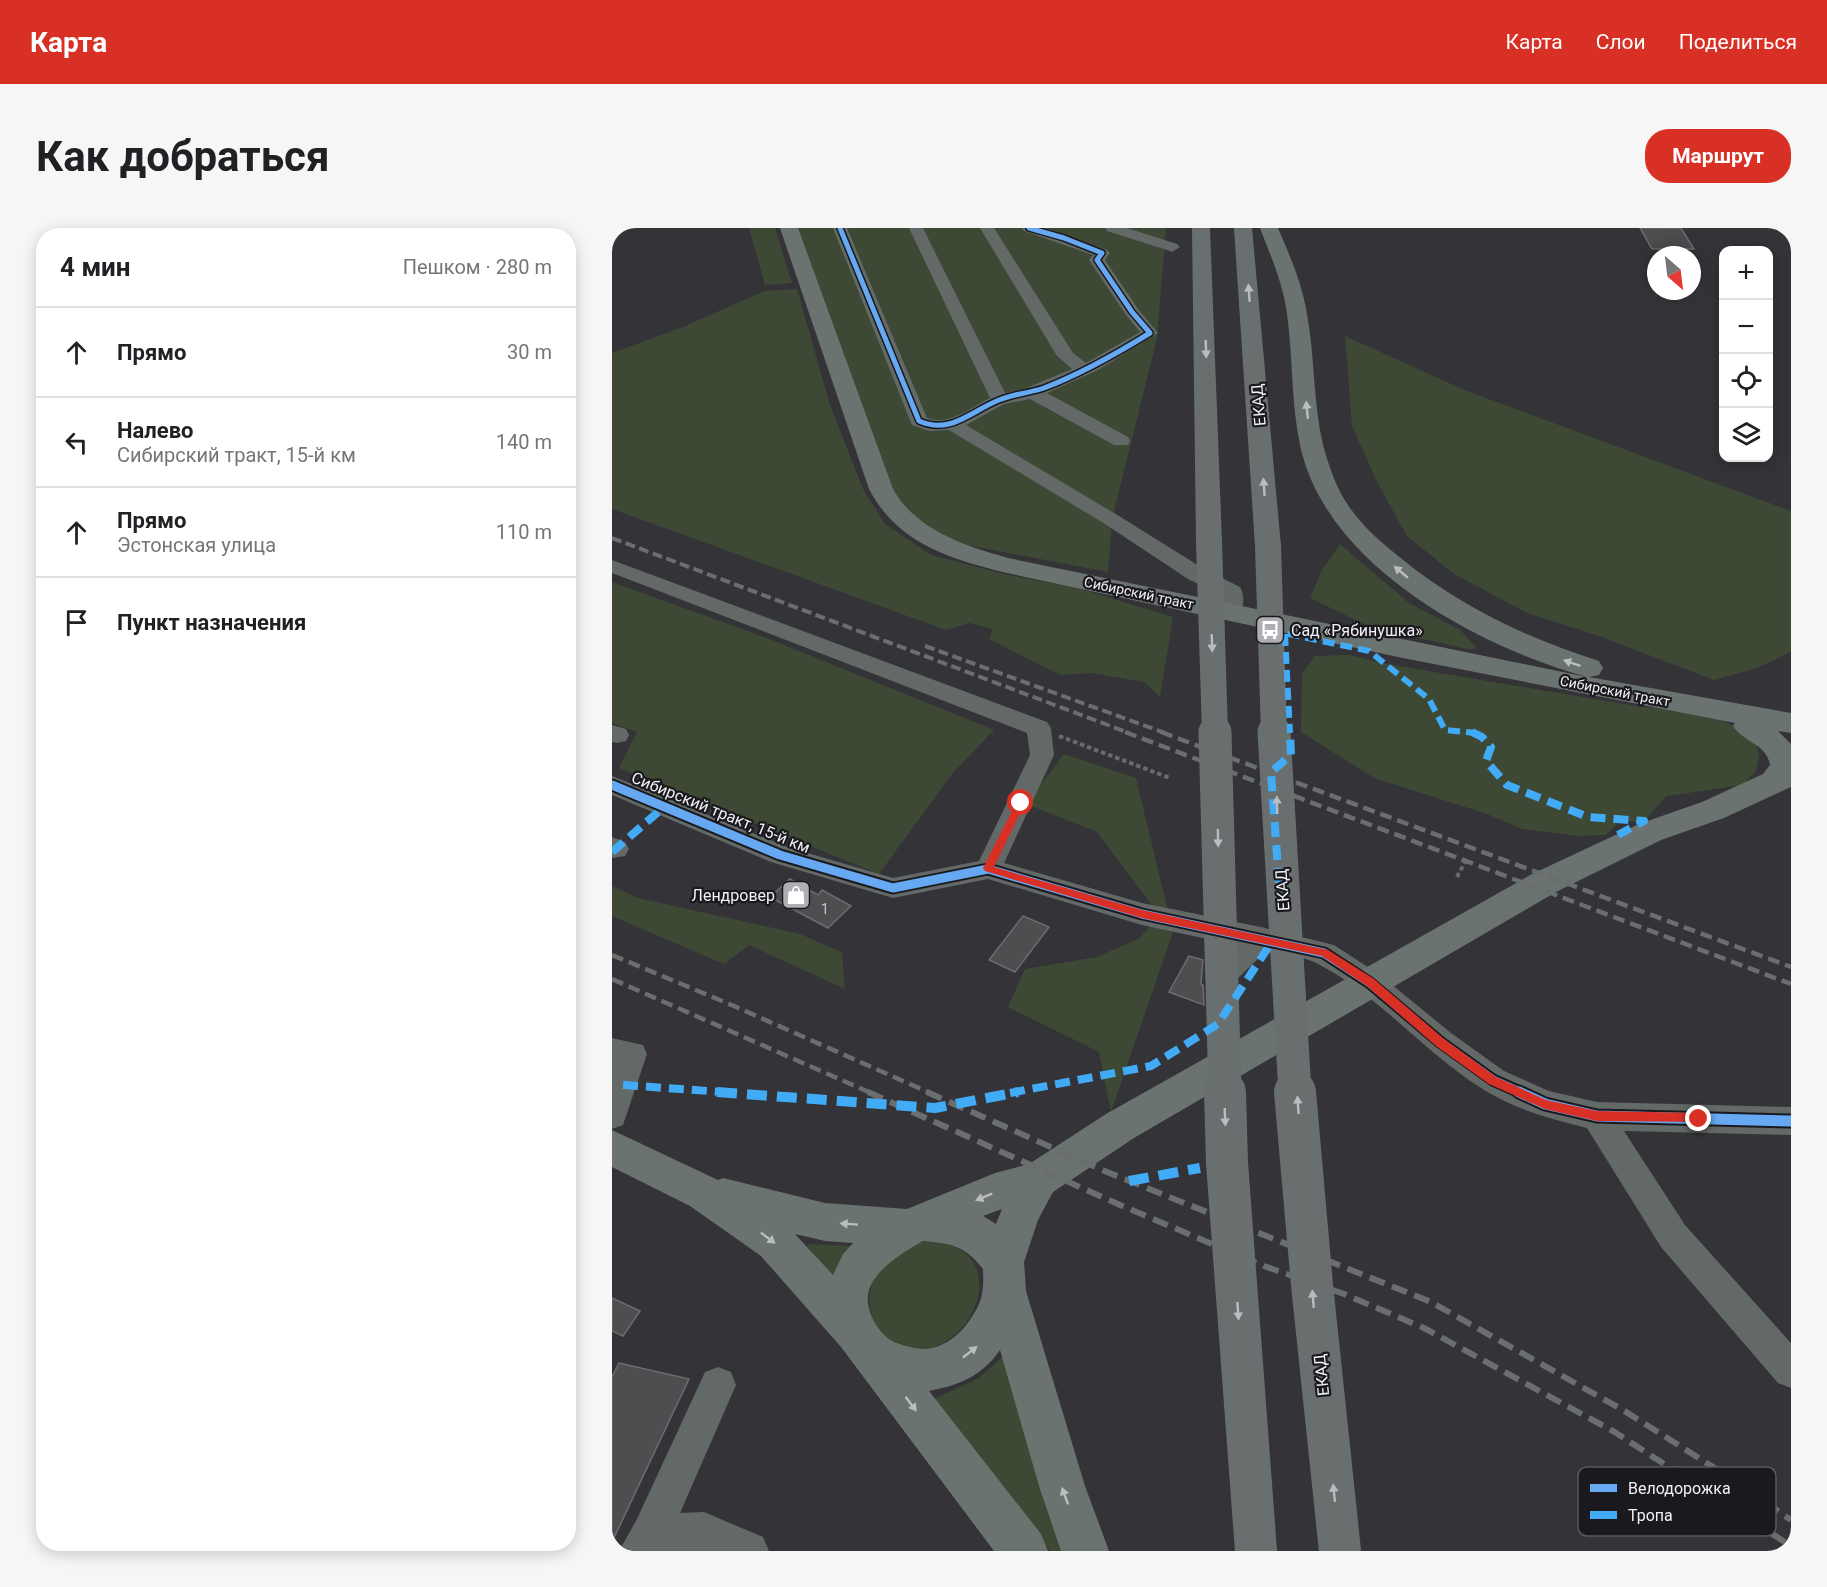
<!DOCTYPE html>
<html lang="ru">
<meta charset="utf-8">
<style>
body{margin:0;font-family:Roboto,sans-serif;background:#f6f6f6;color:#202124}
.controls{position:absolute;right:18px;top:18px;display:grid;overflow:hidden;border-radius:12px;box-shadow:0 3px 15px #0003}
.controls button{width:54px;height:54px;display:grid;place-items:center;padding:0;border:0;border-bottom:2px solid #e0e0e0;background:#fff;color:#202124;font:30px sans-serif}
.compass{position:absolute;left:1035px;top:18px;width:54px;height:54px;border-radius:50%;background:#fff;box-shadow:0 3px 15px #0003;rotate:152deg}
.stop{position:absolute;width:18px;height:18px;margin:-14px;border:4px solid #d93025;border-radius:50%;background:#fff}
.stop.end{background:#d93025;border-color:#fff;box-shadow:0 2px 6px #0008}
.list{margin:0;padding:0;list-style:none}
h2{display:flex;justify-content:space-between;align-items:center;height:78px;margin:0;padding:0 24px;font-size:26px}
h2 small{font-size:20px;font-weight:400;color:#757577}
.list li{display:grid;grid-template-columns:39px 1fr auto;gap:18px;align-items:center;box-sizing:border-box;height:90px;padding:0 24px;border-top:2px solid #e0e0e0}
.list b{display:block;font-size:22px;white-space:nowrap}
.list p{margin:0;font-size:20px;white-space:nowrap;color:#757577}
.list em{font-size:20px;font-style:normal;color:#757577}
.icon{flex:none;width:33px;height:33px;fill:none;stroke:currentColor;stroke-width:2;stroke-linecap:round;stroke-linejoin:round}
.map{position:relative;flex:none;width:1179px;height:1323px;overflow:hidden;border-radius:24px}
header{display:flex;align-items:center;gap:36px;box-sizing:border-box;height:84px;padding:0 30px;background:#d93025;color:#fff}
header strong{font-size:28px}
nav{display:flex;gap:33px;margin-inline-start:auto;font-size:21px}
.intro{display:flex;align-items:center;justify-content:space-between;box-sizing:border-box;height:144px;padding:0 36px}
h1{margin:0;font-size:42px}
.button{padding:15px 27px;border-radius:24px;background:#d93025;color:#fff;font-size:21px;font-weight:700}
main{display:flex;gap:36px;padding:0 36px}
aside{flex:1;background:#fff;border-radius:24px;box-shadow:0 3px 15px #0003}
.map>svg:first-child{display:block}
.green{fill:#3d4935}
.building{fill:#4e4e51;stroke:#6d6b6e;stroke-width:1.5}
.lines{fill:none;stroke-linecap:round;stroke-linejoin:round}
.path{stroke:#696c6c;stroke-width:4;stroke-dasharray:4.5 3;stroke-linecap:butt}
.minor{fill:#636966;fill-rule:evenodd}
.major{fill:#6a7370;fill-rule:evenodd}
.highway{fill:#686f6e;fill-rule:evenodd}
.rail-far2{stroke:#6a6e6e;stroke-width:4;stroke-dasharray:10 4.5;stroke-linecap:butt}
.rail-far1{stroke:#6a6e6e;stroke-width:4.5;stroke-dasharray:12 6;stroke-linecap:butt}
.rail{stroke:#6a6e6e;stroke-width:6;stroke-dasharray:16 8;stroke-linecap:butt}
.highway-bridge-far2{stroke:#686f6e;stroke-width:26}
.highway-bridge-far1{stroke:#686f6e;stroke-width:33}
.highway-bridge{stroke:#686f6e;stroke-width:42}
.quiet-far2{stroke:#42abf6;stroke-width:6;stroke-dasharray:12 6;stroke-linecap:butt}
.quiet-far1{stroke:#42abf6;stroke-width:8;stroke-dasharray:15 8;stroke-linecap:butt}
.quiet{stroke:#42abf6;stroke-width:10;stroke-dasharray:20 10;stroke-linecap:butt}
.cycleway-far2-casing{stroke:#1a191d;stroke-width:8}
.cycleway-far1-casing{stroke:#1a191d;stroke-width:13}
.cycleway-casing{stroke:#1a191d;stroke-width:15}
.cycleway-far2{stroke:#66a8f1;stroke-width:5}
.cycleway-far1{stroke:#66a8f1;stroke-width:9}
.cycleway{stroke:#66a8f1;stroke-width:11}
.oneway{fill:#babcc0}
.oneway2{fill:#babec0}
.route{fill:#d93025}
.labels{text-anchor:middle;stroke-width:4.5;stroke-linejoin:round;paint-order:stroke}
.far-street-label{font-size:14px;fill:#f0f0f6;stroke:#1a191d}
.number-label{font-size:14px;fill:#c8c8cd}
.street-label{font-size:16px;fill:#f0f0f6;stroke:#1a191d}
.poi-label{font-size:16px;fill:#f0f0f6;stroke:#1a191d;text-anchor:start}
.key{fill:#1a191d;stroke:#5a5a5e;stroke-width:1.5}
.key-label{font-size:16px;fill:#f0f0f6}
</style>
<header>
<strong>Карта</strong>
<nav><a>Карта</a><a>Слои</a><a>Поделиться</a></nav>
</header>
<div class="intro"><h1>Как добраться</h1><a class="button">Маршрут</a></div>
<main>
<aside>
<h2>4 мин<small>Пешком · 280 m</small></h2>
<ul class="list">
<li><svg class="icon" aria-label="ahead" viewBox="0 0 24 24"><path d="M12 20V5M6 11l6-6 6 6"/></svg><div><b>Прямо</b></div><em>30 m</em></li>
<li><svg class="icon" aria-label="left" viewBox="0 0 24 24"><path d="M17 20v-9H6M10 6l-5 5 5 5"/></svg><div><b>Налево</b><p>Сибирский тракт, 15-й км</p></div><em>140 m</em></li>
<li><svg class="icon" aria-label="ahead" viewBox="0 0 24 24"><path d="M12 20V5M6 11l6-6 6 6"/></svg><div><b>Прямо</b><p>Эстонская улица</p></div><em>110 m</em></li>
<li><svg class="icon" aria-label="arrive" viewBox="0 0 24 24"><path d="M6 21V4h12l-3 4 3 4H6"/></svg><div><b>Пункт назначения</b></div></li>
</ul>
</aside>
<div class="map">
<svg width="1179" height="1323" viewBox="0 0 1179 1323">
<rect width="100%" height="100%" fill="#333338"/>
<path class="green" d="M 137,0 L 163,0 L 180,55 L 153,57 Z
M 185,0 L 554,0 L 545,110 L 500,292 L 496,344 L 339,314 L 300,288 L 279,265 Z
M 185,61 L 218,177 L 251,261 L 273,296 L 319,327 L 392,346 L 466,360 L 561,389 L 548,469 L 532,454 L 479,445 L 448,447 L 377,411 L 381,401 L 357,395 L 334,402 L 0,281 L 0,125 L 71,99 L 152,63 Z
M 733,108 L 855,163 L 1179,283 L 1179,424 L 1145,440 L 1102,452 L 984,407 L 915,385 L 842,346 L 795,308 L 765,254 L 740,198 Z
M 728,316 L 797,375 L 848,402 L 864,419 L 859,422 L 758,399 L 698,370 L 710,342 Z
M 0,354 L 160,412 L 382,502 L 340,546 L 267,646 L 7,540 L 25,504 L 0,495 Z
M 737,427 L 775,436 L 1030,479 L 1089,484 L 1127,500 L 1144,516 L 1147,528 L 1144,543 L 1131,557 L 1055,568 L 1032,593 L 1007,594 L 994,607 L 966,608 L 910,601 L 875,586 L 762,550 L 689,504 L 690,446 L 703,428 Z
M 452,526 L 524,550 L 561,704 L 499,884 L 487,824 L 396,779 L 413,741 L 485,729 L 528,710 L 547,687 L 485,604 L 414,576 Z
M 0,658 L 26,670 L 188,706 L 230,724 L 233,761 L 137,717 L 112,736 L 0,688 Z
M 316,1013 C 415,1019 353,1149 283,1116 C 256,1103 249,1062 269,1041 C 282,1027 298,1017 316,1013 Z
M 194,1016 L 241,1018 L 220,1048 Z
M 394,1126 L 453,1323 L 438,1323 L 322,1171 L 367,1150 Z"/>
<path class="building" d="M 1028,0 L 1069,0 L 1082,21 L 1040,21 Z
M 178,651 L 206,667 L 210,662 L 239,678 L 216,700 L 158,669 Z
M 411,688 L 437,699 L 403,744 L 377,732 Z
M 577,728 L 591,732 L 589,756 L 591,757 L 592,777 L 557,764 Z
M 0,1070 L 28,1083 L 11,1108 L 0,1103 Z
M 7,1135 L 77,1151 L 0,1314 L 0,1149 Z"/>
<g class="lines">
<path class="path" d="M 447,508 L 558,550
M 845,649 L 853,634"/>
<path class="minor" d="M 221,0 L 235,0 L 315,190 C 337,199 359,179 378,170 L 297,0 L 311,0 L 393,165 L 412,161 L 460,141 L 445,128 L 368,0 L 382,0 L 461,125 L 474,135 L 528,104 L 514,87 L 477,32 L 481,27 L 412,3 L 410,0 L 433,0 L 495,22 L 498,25 L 493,32 L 526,81 L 546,105 L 486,142 L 435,165 L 516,209 L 518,213 L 516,217 L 502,217 L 418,171 L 392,176 L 354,197 L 507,288 L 592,341 L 628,359 C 633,367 632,382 627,390 L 619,392 L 611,390 L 608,385 L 609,367 L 576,351 L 493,296 L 337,202 L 317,203 L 300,197 Z
M 493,0 L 515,0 L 565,16 L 568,19 L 560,24 L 555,22 L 495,3 Z
M 0,332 L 435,494 L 439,500 L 442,527 L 392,635 L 530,675 L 649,699 L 722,717 L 768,747 L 839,805 L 892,843 L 937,863 L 985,874 L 1179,879 L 1179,907 L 1012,903 L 1073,997 L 1179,1115 L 1179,1160 L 1166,1155 L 1049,1019 L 975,900 C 939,891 901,881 869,860 C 812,824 765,766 706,736 C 692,728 669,727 653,724 L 619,757 L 609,761 L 599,757 L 595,749 L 599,741 L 623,717 L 530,697 L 376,651 L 281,670 L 159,634 L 0,567 L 0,548 L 175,619 L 281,650 L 367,633 L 418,527 L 415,505 L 0,345 Z
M 0,497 L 14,501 L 17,507 L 14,513 L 5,515 L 0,514 Z
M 0,609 L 13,614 L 17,621 L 13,628 L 0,630 Z
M 0,810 L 31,817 L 35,826 L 11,897 L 0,901 Z
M 106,1139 L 119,1144 L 124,1157 L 68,1285 L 92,1284 L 151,1309 L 157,1323 L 7,1323 L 25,1291 L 93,1144 Z"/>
<path class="major" d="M 168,0 L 186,0 L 281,261 C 304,302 353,318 396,330 L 975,449 C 866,419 713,337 688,217 C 679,174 681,130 675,86 C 671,55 659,29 648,0 L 666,0 C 678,28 690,55 695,86 C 703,130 701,174 711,217 C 717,239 725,262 738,280 C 752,300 771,316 790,331 C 849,379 915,410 987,433 L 991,440 L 987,447 L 977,449 L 1179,485 L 1179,505 L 1166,503 L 1179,516 L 1179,559 L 1112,590 L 1049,612 L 944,664 L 522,910 L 441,964 L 426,992 L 412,1034 L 414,1063 L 473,1258 L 497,1323 L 449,1323 L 427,1258 L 388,1122 C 370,1148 348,1157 317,1163 L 429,1306 L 436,1323 L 382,1323 L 229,1119 L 149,1028 L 78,978 L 0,939 L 0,902 L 106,952 L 111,950 L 213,975 L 295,981 L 383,945 L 417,936 L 494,886 L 920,646 L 1027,596 L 1090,574 L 1151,546 L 1158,537 C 1155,516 1131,514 1121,498 L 1123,495 L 786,429 L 395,345 C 338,331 286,316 257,261 ZM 390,981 L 384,996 L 371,988 ZM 183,1006 L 213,1013 L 241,1015 L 231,1026 L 221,1047 ZM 311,1013 C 340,1016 352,1017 371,1041 C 372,1067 370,1075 355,1096 C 344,1110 330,1120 312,1121 C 304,1121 283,1116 277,1111 C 263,1101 252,1078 257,1062 C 264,1040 292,1024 311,1013 Z"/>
<path class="highway" d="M 580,0 L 598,0 L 610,314 L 606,319 L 597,322 L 588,319 L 584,314 Z
M 622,0 L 640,0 L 669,318 L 665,323 L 656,326 L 647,323 L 643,318 Z"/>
<path class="rail-far2" d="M 0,310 L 517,505
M 313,418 L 553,505"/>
<path class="rail-far1" d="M 513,504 L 1179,756
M 549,504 L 1179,739
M 0,727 L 122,778 L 318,865
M 0,751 L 259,865"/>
<path class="rail" d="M 256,864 L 508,977 L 652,1038 L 732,1066 L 812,1100 L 1001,1203 L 1179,1318
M 315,864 L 495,944 L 819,1074 L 1011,1182 L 1109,1244 L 1179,1292"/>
<path class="highway-bridge-far2" d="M 597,314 L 603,505
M 656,318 L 662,505"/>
<path class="highway-bridge-far1" d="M 603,504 L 613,865
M 662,504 L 683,865"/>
<path class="highway-bridge" d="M 613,864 L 615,935 L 644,1323
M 683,864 L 700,1057 L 728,1323"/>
<path class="quiet-far2" d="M 658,402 L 757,423 L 817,471 L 833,502 L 864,505
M 673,406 L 678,505"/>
<path class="quiet-far1" d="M 860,504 L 870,509 L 879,519 L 874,533 L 895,557 L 976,589 L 1032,593 L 1006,607
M 0,624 L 52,579
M 667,655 L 659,544 L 679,527 L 678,504
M 11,857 L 125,865
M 398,865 L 539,838 L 606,796 L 661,712"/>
<path class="quiet" d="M 105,864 L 323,880 L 406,864
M 517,953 L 588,940"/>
<g class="cycleway-far2-casing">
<path id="cycleway-far2" d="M 228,0 L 307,193 C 339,207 359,183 387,172 C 402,166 417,165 432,160 C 469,146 504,126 538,105 L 520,84 L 485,32 L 490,25 L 452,10 L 417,0"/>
</g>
<g class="cycleway-far1-casing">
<path id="cycleway-far1" d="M 0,557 L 168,627 L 281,660 L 376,641 L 530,686 L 712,725 L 758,755 L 828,814 L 881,852 L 910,865"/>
</g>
<g class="cycleway-casing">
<path id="cycleway" d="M 907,864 L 933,876 L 985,888 L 1179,893"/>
</g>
<use href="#cycleway-far2" class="cycleway-far2"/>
<use href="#cycleway-far1" class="cycleway-far1"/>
<use href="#cycleway" class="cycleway"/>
</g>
<defs><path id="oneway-solid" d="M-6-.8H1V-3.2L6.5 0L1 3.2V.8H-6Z" transform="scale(1.5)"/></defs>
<g class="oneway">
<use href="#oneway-solid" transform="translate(637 65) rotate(-94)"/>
<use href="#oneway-solid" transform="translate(594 121) rotate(88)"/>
<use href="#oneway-solid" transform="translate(652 259) rotate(-94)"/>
<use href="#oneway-solid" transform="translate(600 415) rotate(88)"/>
<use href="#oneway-solid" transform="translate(665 577) rotate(-92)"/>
<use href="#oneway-solid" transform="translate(606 610) rotate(89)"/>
<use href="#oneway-solid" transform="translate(686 877) rotate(-94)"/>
<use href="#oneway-solid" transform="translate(613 889) rotate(88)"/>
<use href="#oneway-solid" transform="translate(701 1071) rotate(-95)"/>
<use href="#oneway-solid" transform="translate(626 1083) rotate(86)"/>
<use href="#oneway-solid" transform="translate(722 1265) rotate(-96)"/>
</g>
<g class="oneway2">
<use href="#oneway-solid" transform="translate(695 182) rotate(-96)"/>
<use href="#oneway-solid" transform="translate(789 344) rotate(-140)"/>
<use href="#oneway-solid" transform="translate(960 435) rotate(-161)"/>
<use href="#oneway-solid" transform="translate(372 969) rotate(157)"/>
<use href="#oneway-solid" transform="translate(237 996) rotate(-176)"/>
<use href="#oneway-solid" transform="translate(156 1010) rotate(37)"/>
<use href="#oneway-solid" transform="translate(358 1124) rotate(-38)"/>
<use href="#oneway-solid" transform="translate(299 1176) rotate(53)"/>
<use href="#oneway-solid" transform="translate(453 1268) rotate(-110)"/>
</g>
<path class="route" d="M 409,572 L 413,575 L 382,639 L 530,682 L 716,722 L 762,751 L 832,811 L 884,849 L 934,872 L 985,883 L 1087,885 L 1091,887 L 1091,894 L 985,893 L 933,881 L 877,856 L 824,818 L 755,758 L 710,728 L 530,690 L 373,643 L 371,640 L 404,575 Z"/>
<defs>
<g id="bus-square" transform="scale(1.5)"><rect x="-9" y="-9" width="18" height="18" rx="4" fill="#aeaeb4" stroke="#1a191d"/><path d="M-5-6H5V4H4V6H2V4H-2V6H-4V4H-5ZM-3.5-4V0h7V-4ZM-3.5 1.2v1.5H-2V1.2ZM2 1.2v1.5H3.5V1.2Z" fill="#fff"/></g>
<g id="shop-square" transform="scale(1.5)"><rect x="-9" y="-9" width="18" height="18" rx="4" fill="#aeaeb4" stroke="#1a191d"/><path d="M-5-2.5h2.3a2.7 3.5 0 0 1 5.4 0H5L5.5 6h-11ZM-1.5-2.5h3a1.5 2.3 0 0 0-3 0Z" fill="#fff"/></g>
</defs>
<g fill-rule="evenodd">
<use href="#bus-square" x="658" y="402"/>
<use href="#shop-square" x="184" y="667"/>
</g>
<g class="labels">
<g class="far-street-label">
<text transform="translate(527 365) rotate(12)" y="5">Сибирский тракт</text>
<text transform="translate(1003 463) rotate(11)" y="5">Сибирский тракт</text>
</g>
<g class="number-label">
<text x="213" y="686">1</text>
</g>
<g class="street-label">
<text transform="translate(646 177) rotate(-95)" y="6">ЕКАД</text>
<text transform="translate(109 584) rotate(22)" y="6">Сибирский тракт, 15-й км</text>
<text transform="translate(670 662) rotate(-94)" y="6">ЕКАД</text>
<text transform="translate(709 1147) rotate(-96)" y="6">ЕКАД</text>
</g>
<g class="poi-label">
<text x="679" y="408">Сад «Рябинушка»</text>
<text x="163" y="673" text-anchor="end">Лендровер</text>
</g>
</g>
<rect x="966" y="1239" width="198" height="69" rx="9" class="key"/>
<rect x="978" y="1256" width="27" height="8" fill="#66a8f1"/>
<rect x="978" y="1283" width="27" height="8" fill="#42abf6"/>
<g class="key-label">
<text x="1016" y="1266">Велодорожка</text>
<text x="1016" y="1293">Тропа</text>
</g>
</svg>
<div class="controls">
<button>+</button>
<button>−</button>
<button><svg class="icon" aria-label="locate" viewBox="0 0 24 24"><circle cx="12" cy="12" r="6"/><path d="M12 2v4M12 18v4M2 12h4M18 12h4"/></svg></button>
<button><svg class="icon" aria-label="layers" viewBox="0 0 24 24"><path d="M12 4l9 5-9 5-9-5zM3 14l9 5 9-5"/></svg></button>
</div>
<svg class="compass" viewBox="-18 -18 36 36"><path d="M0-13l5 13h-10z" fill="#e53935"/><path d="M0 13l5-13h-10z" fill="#757577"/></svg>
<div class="stop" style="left:409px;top:575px"></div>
<div class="stop end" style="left:1087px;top:891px"></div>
</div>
</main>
